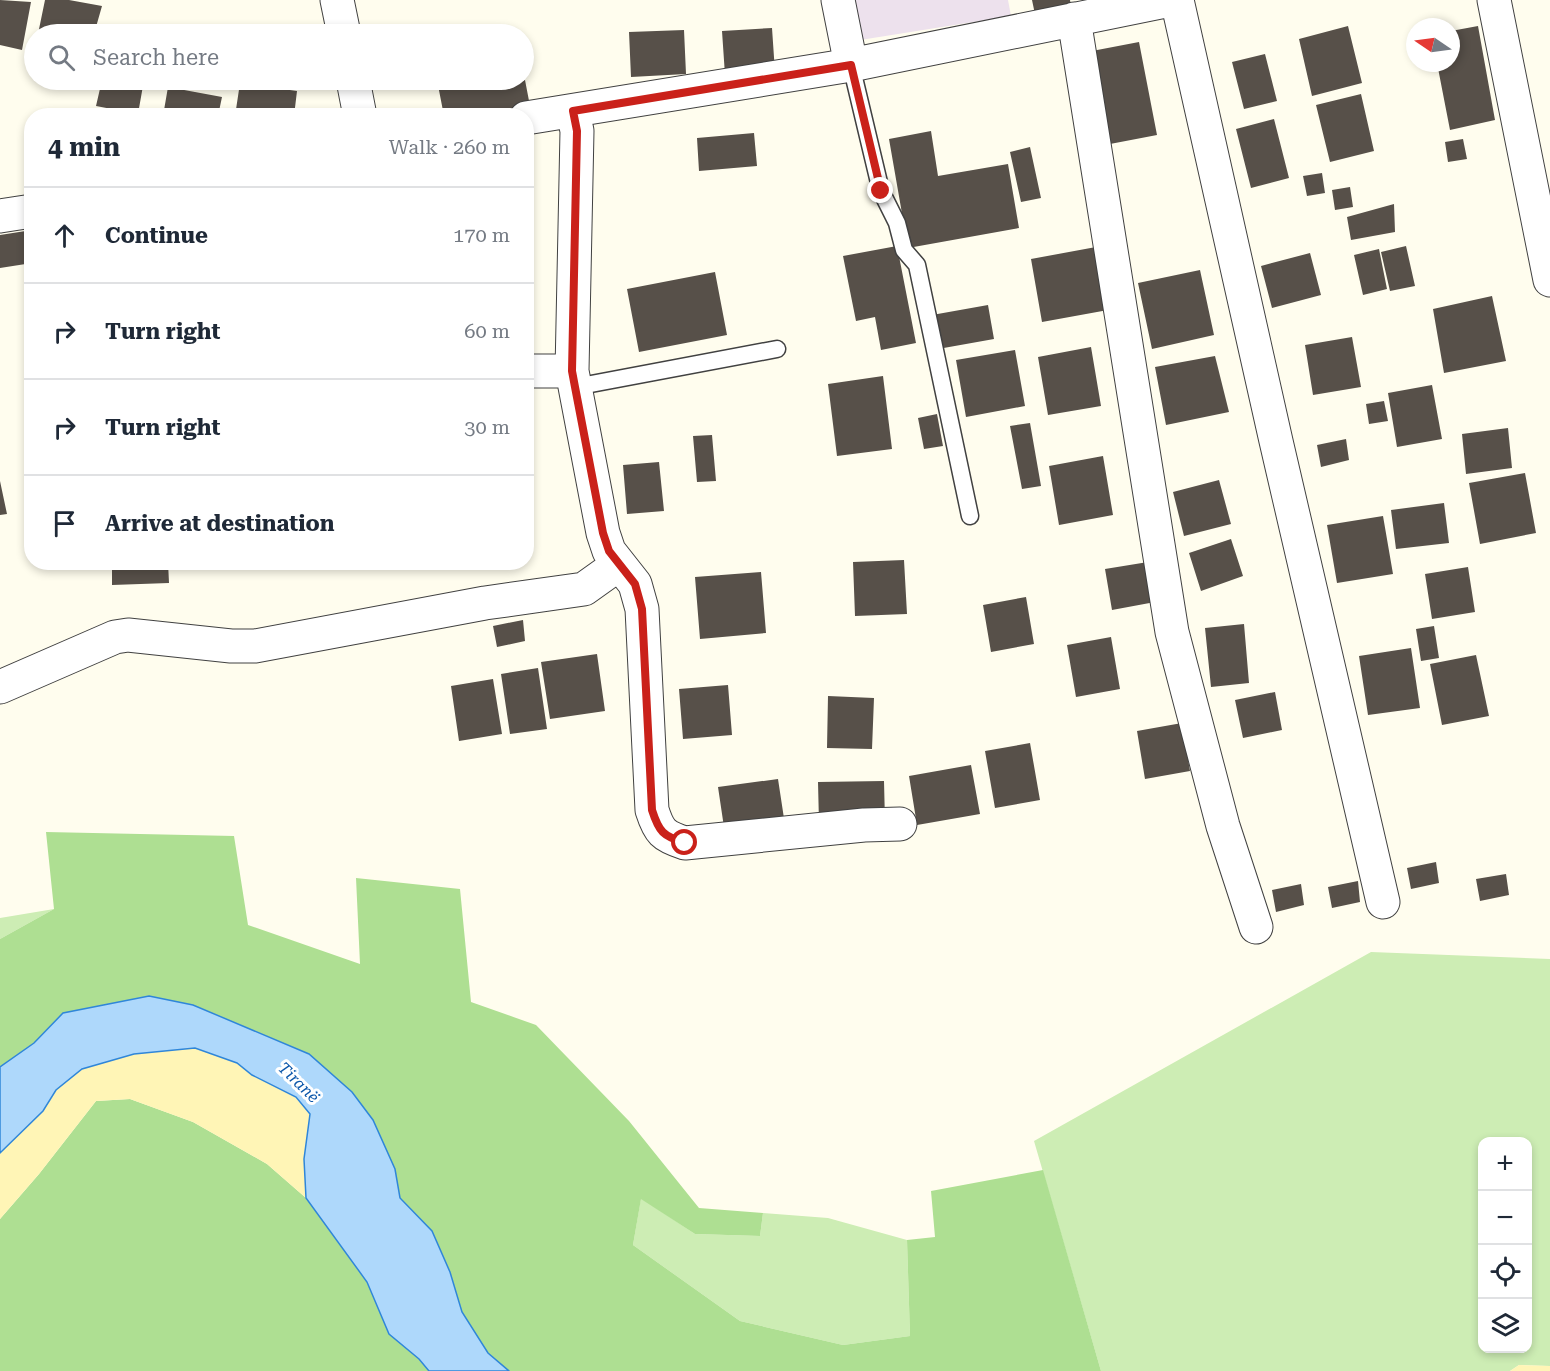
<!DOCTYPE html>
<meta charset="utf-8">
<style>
body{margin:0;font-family:"Roboto Serif",serif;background:#f6f6f7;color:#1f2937}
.controls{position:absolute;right:18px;bottom:18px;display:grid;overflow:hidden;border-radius:12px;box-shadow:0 3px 9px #0003}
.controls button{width:54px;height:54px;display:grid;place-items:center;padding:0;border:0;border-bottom:2px solid #e0e1e3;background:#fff;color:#1f2937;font:30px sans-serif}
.compass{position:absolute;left:1406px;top:18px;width:54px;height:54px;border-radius:50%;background:#fff;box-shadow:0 3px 9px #0003;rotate:283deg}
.stop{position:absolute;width:18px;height:18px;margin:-14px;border:4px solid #ca211a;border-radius:50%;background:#fff}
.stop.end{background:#ca211a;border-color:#fff;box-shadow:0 2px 6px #0008}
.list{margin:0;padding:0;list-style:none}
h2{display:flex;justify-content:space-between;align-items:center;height:78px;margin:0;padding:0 24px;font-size:26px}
h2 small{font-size:20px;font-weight:400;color:#747a83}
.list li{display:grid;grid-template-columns:39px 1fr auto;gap:18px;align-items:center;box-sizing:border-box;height:96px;padding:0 24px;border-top:2px solid #e0e1e3}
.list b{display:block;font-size:22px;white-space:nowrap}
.list em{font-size:20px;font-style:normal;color:#747a83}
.icon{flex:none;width:33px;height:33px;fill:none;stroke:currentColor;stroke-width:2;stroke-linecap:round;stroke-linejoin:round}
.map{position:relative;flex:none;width:1550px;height:1371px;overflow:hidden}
.search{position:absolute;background:#fff;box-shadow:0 3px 9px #0003;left:24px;top:24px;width:510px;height:66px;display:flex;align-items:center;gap:15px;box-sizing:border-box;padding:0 21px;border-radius:33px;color:#747a83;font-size:22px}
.panel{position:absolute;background:#fff;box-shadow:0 3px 9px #0003;left:24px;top:108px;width:510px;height:462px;border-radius:24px}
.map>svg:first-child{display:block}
.industrial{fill:#ede1ed}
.green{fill:#cdedb4;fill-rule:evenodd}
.forest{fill:#aedf92}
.sand{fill:#fff5b6}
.water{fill:#aed8fb;stroke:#2f86d9;stroke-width:1.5}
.building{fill:#575049}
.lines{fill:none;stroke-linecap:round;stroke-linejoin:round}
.service-casing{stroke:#414141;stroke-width:19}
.minor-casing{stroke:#414141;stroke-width:35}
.service{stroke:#fff;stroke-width:16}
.minor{stroke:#fff;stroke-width:33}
.route{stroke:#ca211a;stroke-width:8}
.labels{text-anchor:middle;stroke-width:6;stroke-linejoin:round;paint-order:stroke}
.water-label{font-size:16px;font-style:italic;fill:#0c57aa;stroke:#fff}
</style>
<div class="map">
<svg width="1550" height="1371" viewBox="0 0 1550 1371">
<rect width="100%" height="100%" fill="#fffdee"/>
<path class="industrial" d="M 847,0 L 1008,0 L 1011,16 L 854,41 Z"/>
<path class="green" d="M 54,909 L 0,939 L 0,918 Z
M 1371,952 L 1550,959 L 1550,1366 L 1519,1365 L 1510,1371 L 1101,1371 L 1034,1141 ZM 1482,1142 L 1528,1142 L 1528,1348 L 1482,1348 Z
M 641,1198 L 695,1234 L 760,1236 L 763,1213 L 828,1218 L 907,1240 L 910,1336 L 843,1345 L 740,1321 L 633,1245 Z"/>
<path class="forest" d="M 46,832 L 234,836 L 248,925 L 360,964 L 356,878 L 460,889 L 471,1002 L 536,1025 L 629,1121 L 699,1208 L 763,1213 L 760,1236 L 695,1234 L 641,1199 L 633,1245 L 740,1321 L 843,1345 L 910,1336 L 907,1240 L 935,1237 L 931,1191 L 1043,1170 L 1101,1371 L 509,1371 L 488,1354 L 462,1312 L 450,1272 L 432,1231 L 400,1198 L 395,1169 L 309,1054 L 193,1005 L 149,996 L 63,1013 L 34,1043 L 0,1067 L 0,939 L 54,909 Z
M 130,1099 L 193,1122 L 267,1164 L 306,1198 L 367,1282 L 389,1334 L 419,1359 L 429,1371 L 0,1371 L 0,1219 L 39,1174 L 96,1101 Z"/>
<path class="sand" d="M 195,1048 L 237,1063 L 252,1075 L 296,1097 L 310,1114 L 304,1159 L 306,1198 L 267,1164 L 193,1122 L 130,1099 L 96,1101 L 39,1174 L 0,1219 L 0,1153 L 43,1111 L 56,1090 L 82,1069 L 134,1054 Z
M 1519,1365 L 1550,1366 L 1550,1371 L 1510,1371 Z"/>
<path class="water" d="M 149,996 L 193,1005 L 309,1054 L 352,1092 L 373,1120 L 395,1169 L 400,1198 L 432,1231 L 450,1272 L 462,1312 L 488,1353 L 509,1371 L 429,1371 L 419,1359 L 389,1334 L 367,1282 L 306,1198 L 304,1159 L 310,1114 L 296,1097 L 252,1075 L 237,1063 L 195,1048 L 134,1054 L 82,1069 L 56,1090 L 43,1111 L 0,1153 L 0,1067 L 34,1043 L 63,1013 Z"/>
<path class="building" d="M 0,0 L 31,2 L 22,50 L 0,45 Z
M 45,0 L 69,0 L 102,6 L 94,34 L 38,34 Z
M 1032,0 L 1070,0 L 1072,11 L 1036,19 Z
M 1348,26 L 1362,83 L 1312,96 L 1299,39 Z
M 1478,26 L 1495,120 L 1450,130 L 1437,63 L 1451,63 L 1451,31 Z
M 772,28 L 775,72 L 725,75 L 722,31 Z
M 684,30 L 686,74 L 631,77 L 629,32 Z
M 1139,42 L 1157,135 L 1110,144 L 1092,51 Z
M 1265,54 L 1277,101 L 1244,109 L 1232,62 Z
M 102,80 L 144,80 L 138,114 L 96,106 Z
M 437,80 L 525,80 L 530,106 L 482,116 L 444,116 Z
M 240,83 L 297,91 L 294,116 L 235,116 Z
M 168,87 L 222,97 L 218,116 L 163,116 Z
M 1361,94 L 1374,151 L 1330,162 L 1316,105 Z
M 1274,119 L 1289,178 L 1251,188 L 1236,129 Z
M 931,131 L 938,176 L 1008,164 L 1019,228 L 908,248 L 889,139 Z
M 754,133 L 757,166 L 699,171 L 697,138 Z
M 1463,139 L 1467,159 L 1448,162 L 1445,142 Z
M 1030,147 L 1041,198 L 1021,202 L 1010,152 Z
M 1322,173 L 1325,193 L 1307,196 L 1303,176 Z
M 531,178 L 534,229 L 526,229 L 526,179 Z
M 1350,187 L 1353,207 L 1335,210 L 1332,190 Z
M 1394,204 L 1395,232 L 1351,240 L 1347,217 Z
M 32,230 L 32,263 L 0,268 L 0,235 Z
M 897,246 L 916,343 L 881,350 L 875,317 L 856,321 L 843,256 Z
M 1406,246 L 1415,286 L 1390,291 L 1381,252 Z
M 1096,247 L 1108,310 L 1042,322 L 1031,259 Z
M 1379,249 L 1387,289 L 1363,295 L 1354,255 Z
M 1310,253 L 1321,295 L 1272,308 L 1261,266 Z
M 1200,270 L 1214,335 L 1152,349 L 1138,283 Z
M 715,272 L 727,335 L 639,352 L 627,289 Z
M 1492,296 L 1506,361 L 1444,373 L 1433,309 Z
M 988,305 L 994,339 L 938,349 L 932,315 Z
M 1352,337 L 1361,387 L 1313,395 L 1305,345 Z
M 1091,347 L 1101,406 L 1048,415 L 1038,357 Z
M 1015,350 L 1025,406 L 966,417 L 956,360 Z
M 1215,356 L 1229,412 L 1166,425 L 1155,367 Z
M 883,376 L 892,449 L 837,456 L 828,384 Z
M 1432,385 L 1442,439 L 1397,447 L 1388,393 Z
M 1384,401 L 1388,421 L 1369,424 L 1366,404 Z
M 937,414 L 943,446 L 924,449 L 918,418 Z
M 1030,423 L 1041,486 L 1022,489 L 1010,426 Z
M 1508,428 L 1512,468 L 1466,474 L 1462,434 Z
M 712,435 L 716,481 L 697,482 L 693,436 Z
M 1346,439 L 1349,460 L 1321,467 L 1317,445 Z
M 1103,456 L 1113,515 L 1059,525 L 1049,466 Z
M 659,462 L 664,511 L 627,514 L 623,465 Z
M 1525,473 L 1536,533 L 1480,544 L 1469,483 Z
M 1219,480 L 1231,524 L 1184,536 L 1173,492 Z
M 0,481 L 7,514 L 0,515 Z
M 1444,503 L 1449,543 L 1396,549 L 1391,510 Z
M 1383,516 L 1393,574 L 1337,583 L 1327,525 Z
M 1231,539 L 1243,576 L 1201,591 L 1189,553 Z
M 904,560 L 907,614 L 855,616 L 853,562 Z
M 112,562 L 168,562 L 169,583 L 112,585 Z
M 1148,562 L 1155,602 L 1112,610 L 1105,569 Z
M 1468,567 L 1475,612 L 1432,619 L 1425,574 Z
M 761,572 L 766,633 L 700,639 L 695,577 Z
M 1026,597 L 1034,644 L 991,652 L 983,605 Z
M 523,620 L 525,641 L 497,647 L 493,626 Z
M 1244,624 L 1249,683 L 1211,687 L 1205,628 Z
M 1434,626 L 1439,658 L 1421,661 L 1416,629 Z
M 1111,637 L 1120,689 L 1076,697 L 1067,645 Z
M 1411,648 L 1420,708 L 1368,715 L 1359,656 Z
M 597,654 L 605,711 L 550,719 L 541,662 Z
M 1476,655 L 1489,716 L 1442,725 L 1430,664 Z
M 538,668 L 547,729 L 510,734 L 501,674 Z
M 493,679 L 502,734 L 459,741 L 451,686 Z
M 728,685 L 732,735 L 683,739 L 679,689 Z
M 1275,692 L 1282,730 L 1243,738 L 1235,700 Z
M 828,696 L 874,698 L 872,749 L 827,748 Z
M 1182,723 L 1190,771 L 1145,779 L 1137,731 Z
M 1030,743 L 1040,800 L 995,808 L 985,751 Z
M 971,765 L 980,814 L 917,825 L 909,776 Z
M 778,779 L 785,825 L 725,834 L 718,787 Z
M 884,781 L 885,822 L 819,823 L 818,782 Z
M 1436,862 L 1439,883 L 1411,889 L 1407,868 Z
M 1506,874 L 1509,895 L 1480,901 L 1476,879 Z
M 1358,881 L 1360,902 L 1332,908 L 1328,887 Z
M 1301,884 L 1304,905 L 1276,912 L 1272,890 Z"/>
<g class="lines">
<g class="service-casing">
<path id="service" d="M 851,65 L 881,191 L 897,223 L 904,250 L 917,265 L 970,516
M 575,387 L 777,349"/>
</g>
<g class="minor-casing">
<path id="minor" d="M 337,0 L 344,34
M 838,0 L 851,65
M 1177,0 L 1276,441 L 1383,902
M 1494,0 L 1550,280
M 1074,19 L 1172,632 L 1223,826 L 1256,927
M 353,80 L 360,116
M 573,111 L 577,131 L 572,371 L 603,533 L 609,551 L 635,584 L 642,609 L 652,810 C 659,832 663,836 685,843 L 864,825 L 900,824
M 526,118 L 851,65 L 1170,0
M 0,216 L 32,211
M 526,371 L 572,371
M 0,687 L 115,637 L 128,635 L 231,646 L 255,646 L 485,603 L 584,589 L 619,564"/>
</g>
<use href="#service" class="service"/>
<use href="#minor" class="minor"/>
</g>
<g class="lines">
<path class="route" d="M 685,843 C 663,836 659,832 652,810 L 642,609 L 635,584 L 609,551 L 603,533 L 575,387 L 572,371 L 577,131 L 573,111 L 851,65 L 881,191"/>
</g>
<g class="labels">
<g class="water-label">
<text transform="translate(299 1082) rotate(44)" y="6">Tiranë</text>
</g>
</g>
</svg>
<div class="controls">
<button>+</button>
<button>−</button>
<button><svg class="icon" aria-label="locate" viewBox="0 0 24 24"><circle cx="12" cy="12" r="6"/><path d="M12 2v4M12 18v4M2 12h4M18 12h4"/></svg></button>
<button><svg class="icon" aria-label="layers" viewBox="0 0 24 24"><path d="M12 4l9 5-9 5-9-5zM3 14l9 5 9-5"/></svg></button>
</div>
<svg class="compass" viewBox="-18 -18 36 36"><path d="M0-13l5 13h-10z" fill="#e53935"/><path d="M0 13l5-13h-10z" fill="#747a83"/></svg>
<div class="stop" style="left:685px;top:843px"></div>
<div class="stop end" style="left:881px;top:191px"></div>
<div class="search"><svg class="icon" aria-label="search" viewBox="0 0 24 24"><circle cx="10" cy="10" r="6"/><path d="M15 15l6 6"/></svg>Search here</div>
<section class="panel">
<h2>4 min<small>Walk · 260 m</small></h2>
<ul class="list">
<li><svg class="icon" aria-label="ahead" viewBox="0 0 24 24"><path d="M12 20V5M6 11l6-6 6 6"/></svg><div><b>Continue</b></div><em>170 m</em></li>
<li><svg class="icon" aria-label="right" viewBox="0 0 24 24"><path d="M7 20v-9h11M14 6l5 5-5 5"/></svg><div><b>Turn right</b></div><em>60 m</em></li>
<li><svg class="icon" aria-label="right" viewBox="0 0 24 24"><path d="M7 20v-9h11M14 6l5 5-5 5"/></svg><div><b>Turn right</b></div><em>30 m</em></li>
<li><svg class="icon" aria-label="arrive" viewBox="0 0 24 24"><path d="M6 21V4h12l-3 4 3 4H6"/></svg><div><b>Arrive at destination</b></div></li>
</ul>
</section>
</div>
